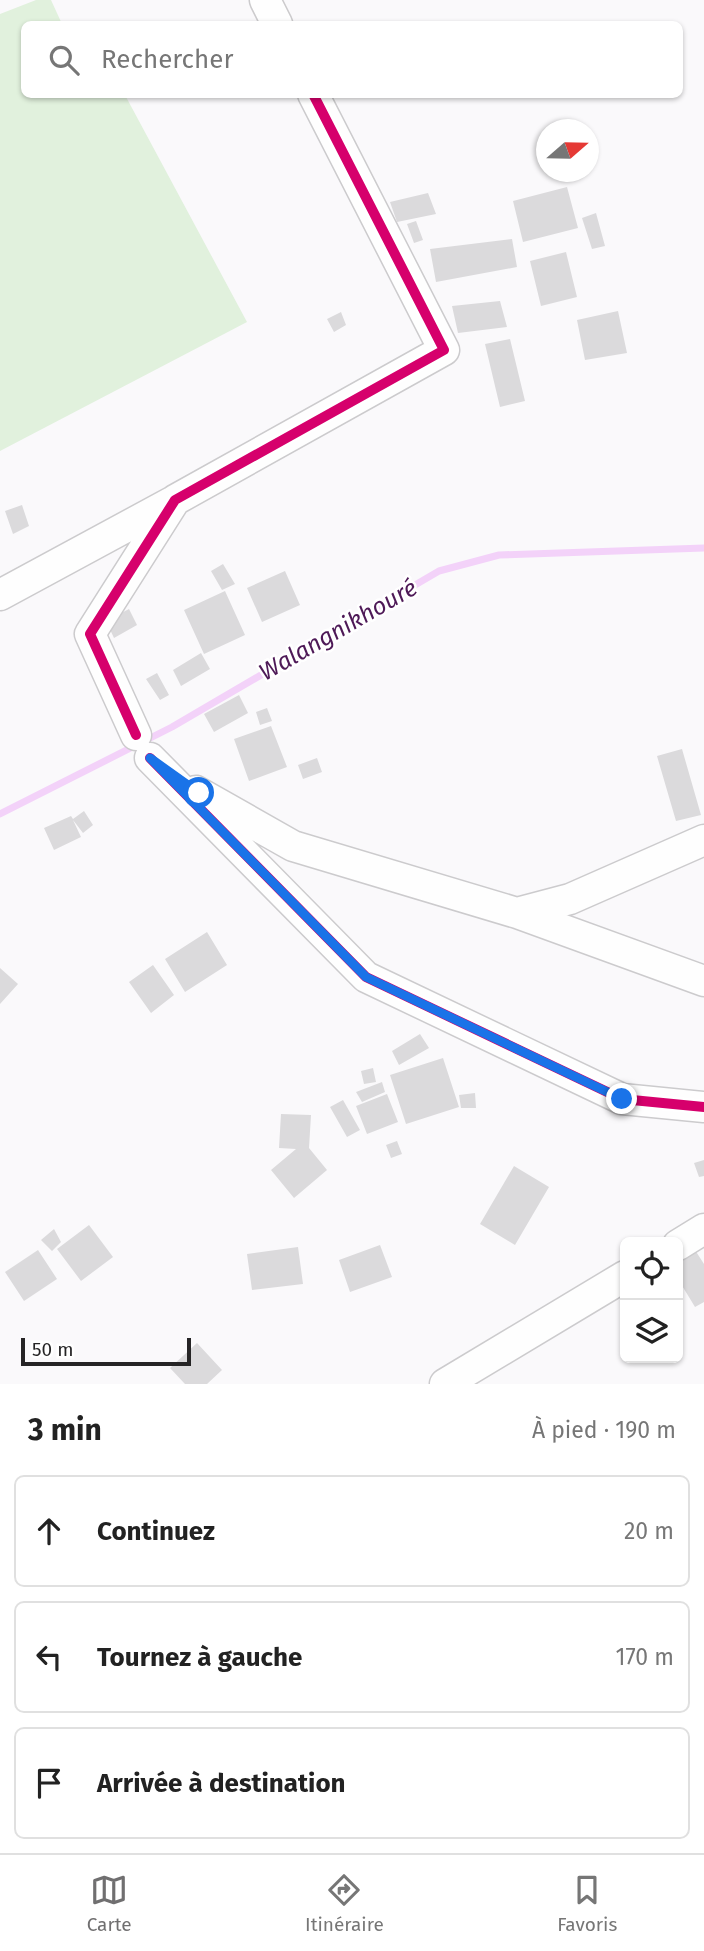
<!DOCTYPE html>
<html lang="fr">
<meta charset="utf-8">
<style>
body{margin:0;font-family:"Fira Sans",sans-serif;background:#f2f2f2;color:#222}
.controls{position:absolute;right:21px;bottom:21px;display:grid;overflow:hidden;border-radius:10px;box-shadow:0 2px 5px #0004}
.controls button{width:63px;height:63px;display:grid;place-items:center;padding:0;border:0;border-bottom:2px solid #e0e0e0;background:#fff;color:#222;font:35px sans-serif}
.compass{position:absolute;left:536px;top:119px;width:63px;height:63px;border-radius:50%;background:#fff;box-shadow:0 2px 5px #0004;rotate:70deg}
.scale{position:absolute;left:21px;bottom:18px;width:170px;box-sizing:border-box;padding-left:7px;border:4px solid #252425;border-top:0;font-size:19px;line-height:24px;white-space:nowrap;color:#252425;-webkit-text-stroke:5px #fff;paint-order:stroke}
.stop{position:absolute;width:21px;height:21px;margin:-16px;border:5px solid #1a73e8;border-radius:50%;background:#fff}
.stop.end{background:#1a73e8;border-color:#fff;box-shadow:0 2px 7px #0008}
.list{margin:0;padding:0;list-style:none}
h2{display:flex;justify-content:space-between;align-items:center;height:91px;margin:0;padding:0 28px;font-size:30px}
h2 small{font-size:23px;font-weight:400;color:#767676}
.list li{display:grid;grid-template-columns:46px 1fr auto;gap:21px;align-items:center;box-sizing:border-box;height:112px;margin:0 14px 14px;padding:0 14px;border:2px solid #e0e0e0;border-radius:10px}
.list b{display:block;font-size:26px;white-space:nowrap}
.list em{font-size:23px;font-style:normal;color:#767676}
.icon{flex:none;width:38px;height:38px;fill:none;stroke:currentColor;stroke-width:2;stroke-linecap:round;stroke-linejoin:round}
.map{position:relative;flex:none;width:704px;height:1384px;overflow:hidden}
.search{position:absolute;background:#fff;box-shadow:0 2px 5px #0004;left:21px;right:21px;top:21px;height:77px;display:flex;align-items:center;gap:18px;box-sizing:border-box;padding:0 24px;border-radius:10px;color:#767676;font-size:26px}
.sheet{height:469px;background:#fff}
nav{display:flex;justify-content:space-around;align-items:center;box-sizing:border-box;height:98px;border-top:2px solid #e0e0e0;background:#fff;font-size:19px;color:#767676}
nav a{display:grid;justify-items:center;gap:4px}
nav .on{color:#706f70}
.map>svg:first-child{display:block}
.green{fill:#e1f1dd}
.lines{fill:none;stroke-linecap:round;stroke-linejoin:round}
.stream{stroke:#f3d2f9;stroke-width:7}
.building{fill:#dbdadc}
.minor-casing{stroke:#cccbcd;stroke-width:33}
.minor{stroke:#fefefe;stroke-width:30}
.cycleway-casing{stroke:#fff;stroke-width:15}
.cycleway{stroke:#d6006c;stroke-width:10}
.route{stroke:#1a73e8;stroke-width:9}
.labels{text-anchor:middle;stroke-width:5;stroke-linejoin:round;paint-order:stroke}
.water-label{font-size:24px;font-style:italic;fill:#4e1957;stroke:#fff}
</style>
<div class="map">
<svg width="704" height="1384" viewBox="0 0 704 1384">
<rect width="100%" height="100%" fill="#faf9fb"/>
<path class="green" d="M 36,0 L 51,0 L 62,24 L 24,24 L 24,94 L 125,95 L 247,322 L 0,451 L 0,14 Z"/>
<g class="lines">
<path class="stream" d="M 0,814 L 172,727 L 439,571 L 499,555 L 704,548"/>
</g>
<path class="building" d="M 567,187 L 578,228 L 523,242 L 513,201 Z
M 428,193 L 436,214 L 397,222 L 390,202 Z
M 596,213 L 605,246 L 592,249 L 582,218 Z
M 416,221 L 423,240 L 414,243 L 407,224 Z
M 512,239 L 517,267 L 436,282 L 430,249 Z
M 566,252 L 577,297 L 541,306 L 530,261 Z
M 500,301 L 507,327 L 458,333 L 452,306 Z
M 618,311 L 627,353 L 585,360 L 577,320 Z
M 341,312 L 346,325 L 334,332 L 327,319 Z
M 510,339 L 525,401 L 500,407 L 485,344 Z
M 22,505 L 29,526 L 13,534 L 5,511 Z
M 223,564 L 235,584 L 222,590 L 211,571 Z
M 285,571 L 300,605 L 262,622 L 247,588 Z
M 225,591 L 245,635 L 204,654 L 184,610 Z
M 129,609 L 137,625 L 114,638 L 106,621 Z
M 201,653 L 210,669 L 181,686 L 173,670 Z
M 157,673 L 169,695 L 160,700 L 146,679 Z
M 239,695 L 248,713 L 214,732 L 204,714 Z
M 267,708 L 272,721 L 260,725 L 256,712 Z
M 271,726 L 287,767 L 249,781 L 234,739 Z
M 682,749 L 701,815 L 676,821 L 657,756 Z
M 317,758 L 322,772 L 303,779 L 298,765 Z
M 84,811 L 93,825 L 83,833 L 73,820 L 81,837 L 54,850 L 44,828 L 71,816 L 73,819 Z
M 207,932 L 227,965 L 185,992 L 165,959 Z
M 153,965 L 174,995 L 151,1013 L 129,982 Z
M 0,968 L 18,984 L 0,1004 Z
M 420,1034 L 429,1048 L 399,1065 L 392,1051 Z
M 443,1058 L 459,1107 L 406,1124 L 390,1075 Z
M 373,1068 L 376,1082 L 364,1084 L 361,1071 Z
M 382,1082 L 385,1092 L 362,1102 L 356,1092 Z
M 475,1093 L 476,1108 L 461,1108 L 459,1095 Z
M 387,1094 L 398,1122 L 367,1134 L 356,1106 Z
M 343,1100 L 360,1130 L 347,1137 L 330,1107 Z
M 281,1114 L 311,1115 L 309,1148 L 327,1170 L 294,1198 L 271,1170 L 296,1149 L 279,1148 Z
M 397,1141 L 402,1154 L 391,1158 L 386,1145 Z
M 704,1160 L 704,1176 L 699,1177 L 694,1163 Z
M 514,1166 L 549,1187 L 515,1245 L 480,1224 Z
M 89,1225 L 113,1257 L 81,1281 L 57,1249 Z
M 54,1229 L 61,1242 L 52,1251 L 41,1240 Z
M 380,1245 L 392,1277 L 350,1292 L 339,1260 Z
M 298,1247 L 303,1284 L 252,1290 L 247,1254 Z
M 38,1250 L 57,1279 L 24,1301 L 5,1272 Z
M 695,1250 L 704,1264 L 704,1302 L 695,1307 L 678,1279 L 678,1260 Z
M 197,1343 L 222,1370 L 207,1384 L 185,1384 L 170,1368 Z"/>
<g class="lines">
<g class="minor-casing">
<path id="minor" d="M 265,0 L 277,24
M 0,595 L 172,502
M 136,735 L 90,634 L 175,500 L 444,350 L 313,94
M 150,758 L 366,977 L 622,1099 L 704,1107
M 196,791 L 293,846 L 517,913 L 704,981
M 517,913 L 570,899 L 704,840
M 678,1245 L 704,1229
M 445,1384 L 625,1276"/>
</g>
<use href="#minor" class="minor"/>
<g class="cycleway-casing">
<path id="cycleway" d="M 136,735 L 90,634 L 175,500 L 444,350 L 313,94
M 150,758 L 366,977 L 622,1099 L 704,1107"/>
</g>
<use href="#cycleway" class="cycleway"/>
</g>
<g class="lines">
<path class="route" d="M 199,793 L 150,758 L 366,977 L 622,1099"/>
</g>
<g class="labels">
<g class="water-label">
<text transform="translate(338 630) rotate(-30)" y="8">Walangnikhouré</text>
</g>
</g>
</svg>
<div class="controls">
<button><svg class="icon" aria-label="locate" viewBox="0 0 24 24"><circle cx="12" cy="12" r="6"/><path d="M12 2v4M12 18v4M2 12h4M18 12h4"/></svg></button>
<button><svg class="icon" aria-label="layers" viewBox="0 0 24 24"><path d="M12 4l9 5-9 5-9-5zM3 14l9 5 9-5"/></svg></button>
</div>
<svg class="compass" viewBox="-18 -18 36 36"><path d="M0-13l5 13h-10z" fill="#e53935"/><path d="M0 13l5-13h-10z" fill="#767676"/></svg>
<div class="scale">50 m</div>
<div class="stop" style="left:199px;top:793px"></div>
<div class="stop end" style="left:622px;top:1099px"></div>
<div class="search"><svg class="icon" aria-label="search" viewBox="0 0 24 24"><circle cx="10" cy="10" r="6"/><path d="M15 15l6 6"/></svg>Rechercher</div>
</div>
<section class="sheet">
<h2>3 min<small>À pied · 190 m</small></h2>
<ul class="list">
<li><svg class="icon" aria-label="ahead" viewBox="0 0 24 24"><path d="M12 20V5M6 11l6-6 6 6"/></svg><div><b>Continuez</b></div><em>20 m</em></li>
<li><svg class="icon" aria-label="left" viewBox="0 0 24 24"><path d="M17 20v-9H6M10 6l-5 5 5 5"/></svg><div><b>Tournez à gauche</b></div><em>170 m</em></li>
<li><svg class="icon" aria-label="arrive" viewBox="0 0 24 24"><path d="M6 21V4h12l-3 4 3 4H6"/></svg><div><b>Arrivée à destination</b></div></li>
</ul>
</section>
<nav>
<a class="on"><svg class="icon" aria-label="map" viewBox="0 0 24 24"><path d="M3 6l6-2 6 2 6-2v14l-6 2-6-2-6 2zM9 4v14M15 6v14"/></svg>Carte</a>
<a><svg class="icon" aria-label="directions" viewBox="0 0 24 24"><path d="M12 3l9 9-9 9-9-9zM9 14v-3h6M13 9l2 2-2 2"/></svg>Itinéraire</a>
<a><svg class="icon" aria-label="saved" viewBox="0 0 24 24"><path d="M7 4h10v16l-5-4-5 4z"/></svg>Favoris</a>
</nav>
